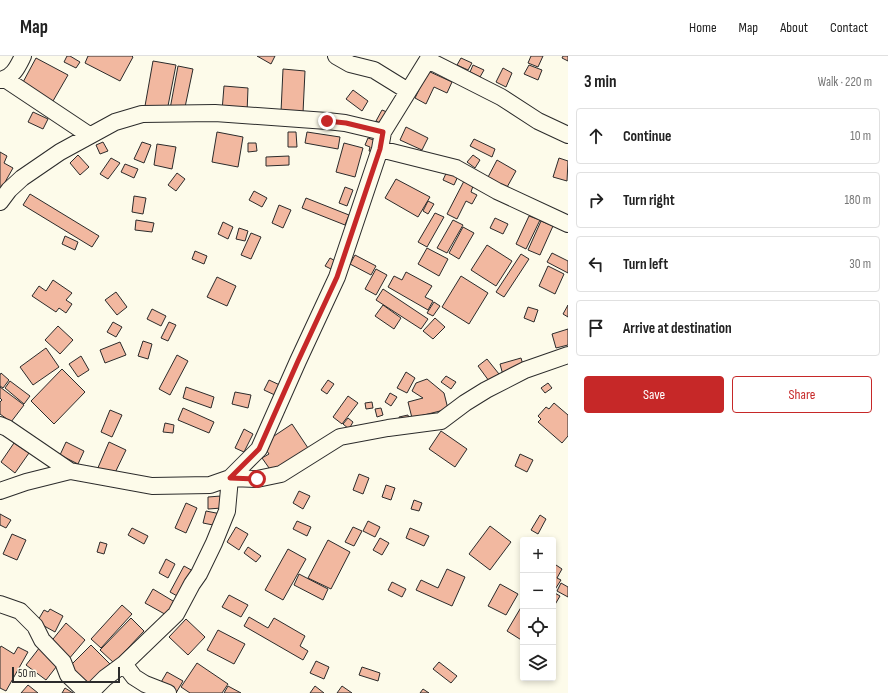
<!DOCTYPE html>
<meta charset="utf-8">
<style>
body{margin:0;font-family:"Sofia Sans Condensed",sans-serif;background:#f2f2f2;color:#222}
.controls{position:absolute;right:12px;bottom:12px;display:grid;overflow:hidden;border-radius:4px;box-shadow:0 2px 6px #0003}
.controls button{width:36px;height:36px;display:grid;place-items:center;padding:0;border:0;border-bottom:1px solid #e0e0e0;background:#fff;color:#222;font:20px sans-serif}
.scale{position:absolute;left:12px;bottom:10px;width:108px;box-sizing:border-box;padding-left:4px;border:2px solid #2b2b2b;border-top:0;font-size:11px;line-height:14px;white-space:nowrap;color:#2b2b2b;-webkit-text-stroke:3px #fdfbea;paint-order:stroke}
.stop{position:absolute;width:12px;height:12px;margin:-9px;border:3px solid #c62828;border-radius:50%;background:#fff}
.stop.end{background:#c62828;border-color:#fff;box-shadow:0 1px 4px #0008}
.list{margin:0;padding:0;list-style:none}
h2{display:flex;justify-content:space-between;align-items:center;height:52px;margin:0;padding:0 16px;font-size:17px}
h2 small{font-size:13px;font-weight:400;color:#767676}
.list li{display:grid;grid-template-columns:26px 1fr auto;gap:12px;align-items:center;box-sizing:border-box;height:56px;margin:0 8px 8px;padding:0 8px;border:1px solid #e0e0e0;border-radius:4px}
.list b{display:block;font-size:15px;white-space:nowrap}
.list em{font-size:13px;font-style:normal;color:#767676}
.actions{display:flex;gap:8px;padding:12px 16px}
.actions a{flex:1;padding:9px 0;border:1px solid #c62828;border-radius:4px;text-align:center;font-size:14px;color:#c62828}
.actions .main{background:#c62828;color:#fff}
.icon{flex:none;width:22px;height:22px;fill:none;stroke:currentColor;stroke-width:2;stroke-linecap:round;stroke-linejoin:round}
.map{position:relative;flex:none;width:568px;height:637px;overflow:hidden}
header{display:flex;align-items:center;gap:24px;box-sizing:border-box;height:56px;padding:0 20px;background:#fff;border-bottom:1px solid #e0e0e0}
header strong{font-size:19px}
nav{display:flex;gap:22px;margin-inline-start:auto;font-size:14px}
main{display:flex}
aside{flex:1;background:#fff}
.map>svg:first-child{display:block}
.building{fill:#f2b8a0;stroke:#2b2b2b}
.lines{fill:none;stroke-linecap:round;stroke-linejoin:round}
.minor-casing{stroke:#2b2b2b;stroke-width:18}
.minor{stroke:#fdfbea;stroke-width:16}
.route{stroke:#c62828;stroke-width:5}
</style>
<header>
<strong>Map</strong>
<nav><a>Home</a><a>Map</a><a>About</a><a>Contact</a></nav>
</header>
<main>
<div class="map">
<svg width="568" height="637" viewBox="0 0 568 637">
<rect width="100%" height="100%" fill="#fdfbea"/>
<path class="building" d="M 67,0 L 70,0 L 80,6 L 76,12 L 64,6 Z
M 88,0 L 132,0 L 133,1 L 120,25 L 85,7 Z
M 257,0 L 275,0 L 271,8 Z
M 531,0 L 543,0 L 538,11 L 528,7 Z
M 563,0 L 568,0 L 568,5 L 562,2 Z
M 36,2 L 68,19 L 53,45 L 22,28 Z
M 461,2 L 472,7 L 468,14 L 457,9 Z
M 153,5 L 176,9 L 167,55 L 145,50 Z
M 473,9 L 484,14 L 480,21 L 470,16 Z
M 529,9 L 542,14 L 538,24 L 524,18 Z
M 178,10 L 193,13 L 184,56 L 170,53 Z
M 503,12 L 512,17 L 506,31 L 496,26 Z
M 283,13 L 305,15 L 303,57 L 281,56 Z
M 428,15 L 452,26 L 447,37 L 434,31 L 426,48 L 415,42 Z
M 224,30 L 248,32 L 247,57 L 222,55 Z
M 353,34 L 368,45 L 362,55 L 346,43 Z
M 382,54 L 392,58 L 386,70 L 376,65 Z
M 33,56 L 48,63 L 43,73 L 28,66 Z
M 406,71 L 428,82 L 422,94 L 400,84 Z
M 217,76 L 243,81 L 238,111 L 212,106 Z
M 288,76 L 296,76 L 297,91 L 288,91 Z
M 307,76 L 340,81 L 338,93 L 305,87 Z
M 368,82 L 379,86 L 375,97 L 369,95 L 370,91 L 365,89 Z
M 474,83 L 495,93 L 492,101 L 470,90 Z
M 103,86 L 108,95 L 100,98 L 96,89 Z
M 142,86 L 151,89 L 144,107 L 134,103 Z
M 248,87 L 256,87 L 257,95 L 248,96 Z
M 344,87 L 363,92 L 355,121 L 336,116 Z
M 157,88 L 176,91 L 172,113 L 154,109 Z
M 0,96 L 7,100 L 4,107 L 13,112 L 0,135 Z
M 78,99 L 89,111 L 80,119 L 70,107 Z
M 473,99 L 480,104 L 475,112 L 467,106 Z
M 289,100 L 289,109 L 266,110 L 266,101 Z
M 111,102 L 120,107 L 108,123 L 100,118 Z
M 559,102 L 568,105 L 567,125 L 553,121 Z
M 497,104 L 516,115 L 506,133 L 487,123 Z
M 125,108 L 138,113 L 134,122 L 121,116 Z
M 448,113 L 459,118 L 454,129 L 443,124 Z
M 177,117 L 185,123 L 176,135 L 168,129 Z
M 396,123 L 430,141 L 418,161 L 385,142 Z
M 464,125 L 473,130 L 471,136 L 477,139 L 472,148 L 466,145 L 457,163 L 447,158 Z
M 345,131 L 353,134 L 347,150 L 339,147 Z
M 254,135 L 267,142 L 262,151 L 249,144 Z
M 30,138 L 99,180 L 92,191 L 23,149 Z
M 134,140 L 146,142 L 143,158 L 132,156 Z
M 306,142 L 349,159 L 345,169 L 302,152 Z
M 428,145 L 434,148 L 428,158 L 423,155 Z
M 279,149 L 291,154 L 283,172 L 272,167 Z
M 435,157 L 444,161 L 427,191 L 418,186 Z
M 529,160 L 540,164 L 526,193 L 516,188 Z
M 495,162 L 508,168 L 503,178 L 490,172 Z
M 136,164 L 154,167 L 152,176 L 135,174 Z
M 453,164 L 463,169 L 447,197 L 437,192 Z
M 541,165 L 553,170 L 540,199 L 528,194 Z
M 223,166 L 233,171 L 228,183 L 218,178 Z
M 463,171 L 474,177 L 459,203 L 449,197 Z
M 239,172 L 248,175 L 245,185 L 236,183 Z
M 251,177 L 261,181 L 251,203 L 241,199 Z
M 65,180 L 78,186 L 75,194 L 62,188 Z
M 487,189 L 512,205 L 496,230 L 471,214 Z
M 427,192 L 448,203 L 439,220 L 418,208 Z
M 195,195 L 207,200 L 204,208 L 192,203 Z
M 552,197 L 568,205 L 568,217 L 547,206 Z
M 521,198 L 529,203 L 504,241 L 496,236 Z
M 355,199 L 376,210 L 371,219 L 350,208 Z
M 330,202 L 339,207 L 335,215 L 325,210 Z
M 548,210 L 564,218 L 555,238 L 539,230 Z
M 376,213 L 387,219 L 376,239 L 365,233 Z
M 406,216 L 432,230 L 425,241 L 433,245 L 428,254 L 388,231 L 394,220 L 402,224 Z
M 461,220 L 488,237 L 469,268 L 442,251 Z
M 217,221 L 236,230 L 227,250 L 207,241 Z
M 53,224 L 72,237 L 66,244 L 72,248 L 66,257 L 59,252 L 56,256 L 32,240 L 39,230 L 46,235 Z
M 383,233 L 428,263 L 421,273 L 376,244 Z
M 116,236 L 127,251 L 117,259 L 105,244 Z
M 434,246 L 440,250 L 433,260 L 427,257 Z
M 383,249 L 401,262 L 394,273 L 375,260 Z
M 568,249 L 568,261 L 563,258 Z
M 528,251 L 538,254 L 534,266 L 524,262 Z
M 152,253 L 166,260 L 161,270 L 147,263 Z
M 435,262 L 445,271 L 433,283 L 423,275 Z
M 113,266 L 122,271 L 116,281 L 107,276 Z
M 169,266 L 176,269 L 168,285 L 161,282 Z
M 58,270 L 73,284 L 60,298 L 45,284 Z
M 568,273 L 568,289 L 556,292 L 552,278 Z
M 143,285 L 152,288 L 148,303 L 138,300 Z
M 120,286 L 126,299 L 105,307 L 100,294 Z
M 46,292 L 59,311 L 33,329 L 20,311 Z
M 177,299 L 188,305 L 170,339 L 159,333 Z
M 81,300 L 89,314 L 78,321 L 69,308 Z
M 521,302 L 524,312 L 503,319 L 500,308 Z
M 487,303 L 499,318 L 489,325 L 478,310 Z
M 62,313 L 85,336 L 54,368 L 31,345 Z
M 406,316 L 415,322 L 407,337 L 397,332 Z
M 1,317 L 9,324 L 3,332 L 0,330 L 0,319 Z
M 446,320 L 456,326 L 451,333 L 441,326 Z
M 427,323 L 444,337 L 448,353 L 412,362 L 408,346 L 423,342 L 412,335 L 416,327 Z
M 269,324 L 282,330 L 277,340 L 264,334 Z
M 328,324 L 334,328 L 327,338 L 321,334 Z
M 10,325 L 30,340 L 24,348 L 5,332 Z
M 548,327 L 552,332 L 545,337 L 541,332 Z
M 0,331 L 24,349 L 11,366 L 0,358 L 0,346 L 2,344 L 0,342 Z
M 186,331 L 214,341 L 211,352 L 183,342 Z
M 235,336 L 251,339 L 248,352 L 232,348 Z
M 390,337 L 397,341 L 391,350 L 385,346 Z
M 348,340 L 358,347 L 342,368 L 333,361 Z
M 372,346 L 373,352 L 366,353 L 365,347 Z
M 554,347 L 568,359 L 568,380 L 562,387 L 538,366 L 541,363 L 538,360 L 546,351 L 549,353 Z
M 183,352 L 214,366 L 209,377 L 178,364 Z
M 381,352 L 383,359 L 377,361 L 375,353 Z
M 110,354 L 122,359 L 112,381 L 101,376 Z
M 408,359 L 410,367 L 400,368 L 399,361 Z
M 348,362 L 353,366 L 349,373 L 343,368 Z
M 165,367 L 174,369 L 173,377 L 163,376 Z
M 292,368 L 310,395 L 274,419 L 262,402 L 269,398 L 262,388 Z
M 244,373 L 253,378 L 244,396 L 235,392 Z
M 441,375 L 467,393 L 455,411 L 429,393 Z
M 66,386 L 84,395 L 78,408 L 60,399 Z
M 109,386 L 126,394 L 113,421 L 97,414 Z
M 14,387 L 29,397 L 15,417 L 1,406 Z
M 520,398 L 533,404 L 527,416 L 515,410 Z
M 359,418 L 369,422 L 363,438 L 353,434 Z
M 386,429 L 395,432 L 391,444 L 382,441 Z
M 299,435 L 310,440 L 303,453 L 293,447 Z
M 221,440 L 222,452 L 208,453 L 208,441 Z
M 414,444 L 422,447 L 419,455 L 411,453 Z
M 186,447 L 197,452 L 186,477 L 175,472 Z
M 206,455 L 221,458 L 218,470 L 203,467 Z
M 0,458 L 11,464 L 6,472 L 0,469 Z
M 540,459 L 546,463 L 538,478 L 531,474 Z
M 297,465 L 311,471 L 307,480 L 293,473 Z
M 368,465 L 380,471 L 375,481 L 363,475 Z
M 490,470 L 511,486 L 490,514 L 469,498 Z
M 236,471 L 248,478 L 239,494 L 227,486 Z
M 353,471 L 362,475 L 354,490 L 345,486 Z
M 132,472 L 148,480 L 144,488 L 128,479 Z
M 410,472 L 429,480 L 424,490 L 406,482 Z
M 12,478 L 26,484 L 17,504 L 3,498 Z
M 380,482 L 389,487 L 382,499 L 373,494 Z
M 328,484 L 350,496 L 331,533 L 308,522 Z
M 100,486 L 107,488 L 104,498 L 97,496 Z
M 248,491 L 261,500 L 256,506 L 244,497 Z
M 288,493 L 306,503 L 283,544 L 265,534 Z
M 166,503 L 175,508 L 168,522 L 159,517 Z
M 553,507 L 562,513 L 557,522 L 561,524 L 554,535 L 553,535 Z
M 184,510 L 193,515 L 179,541 L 170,536 Z
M 447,513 L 465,521 L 452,550 L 416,534 L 421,524 L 438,532 Z
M 299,518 L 328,533 L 323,544 L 294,529 Z
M 392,526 L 406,533 L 402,541 L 388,534 Z
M 561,527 L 568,531 L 568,541 L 557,535 Z
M 500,528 L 518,538 L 506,559 L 488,550 Z
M 153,533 L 178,548 L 170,561 L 145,547 Z
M 553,536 L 560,540 L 553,552 Z
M 229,539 L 248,549 L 241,561 L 222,551 Z
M 523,548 L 523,585 L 507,575 Z
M 122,549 L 132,558 L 101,592 L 91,583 Z
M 50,553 L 63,560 L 55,576 L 37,566 L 44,554 L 48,556 Z
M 249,561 L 268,572 L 274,562 L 305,580 L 300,590 L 308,595 L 303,604 L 244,570 Z
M 131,562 L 144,575 L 114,607 L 100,594 Z
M 186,563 L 205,581 L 188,599 L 169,581 Z
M 66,567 L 85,584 L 68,604 L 49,588 Z
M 218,574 L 245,588 L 234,608 L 207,594 Z
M 91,589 L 111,609 L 86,633 L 67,613 Z
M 1,590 L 14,598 L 18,591 L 28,596 L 6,635 L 0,632 L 0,592 Z
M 40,591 L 60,606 L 46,624 L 26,609 Z
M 316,605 L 329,611 L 324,623 L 310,617 Z
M 439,606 L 457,620 L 451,627 L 433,613 Z
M 197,607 L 228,628 L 222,637 L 190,637 L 181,631 Z
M 362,611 L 380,617 L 378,625 L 359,619 Z
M 167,616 L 183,625 L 176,637 L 160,628 Z
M 28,629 L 38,637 L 21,637 Z
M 228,630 L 241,637 L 224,637 Z
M 315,630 L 324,637 L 310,637 Z
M 342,630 L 352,637 L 337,637 Z
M 65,632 L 73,637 L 62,637 Z
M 423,633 L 429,637 L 420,637 Z"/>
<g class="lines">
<g class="minor-casing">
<path id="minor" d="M 336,0 L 350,8 L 374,14 L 408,35
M 428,4 L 501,41 L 538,65 L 568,79
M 5,23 L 89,79
M 0,24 C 13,22 18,10 23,0
M 380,93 L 456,112 L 497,135 L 568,168
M 0,146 L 9,134 L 22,122 L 60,96 L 115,66 L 142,58 L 215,57 L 327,65 L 345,67 L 383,76
M 0,369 L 7,372 L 70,415
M 0,435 L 26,426 L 70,415 L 152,430 L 210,429 L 230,422 L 257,423 L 281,418 L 340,381 L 388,372 L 441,365 L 465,347 L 486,334 L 525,314 L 568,299
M 0,548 L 20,555 L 35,570 L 42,584 L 63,606 L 68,619 L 87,637
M 124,608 L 134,621 L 145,628 L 168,637
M 87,637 L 93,634 L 105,622 L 124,608 L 176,558 L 192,528 L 199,518 L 214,487 L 227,455 L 230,422 L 259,393 L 298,305 L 337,221 L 380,93 L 383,76 L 430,0"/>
</g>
<use href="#minor" class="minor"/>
</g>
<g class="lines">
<path class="route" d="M 257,423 L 230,422 L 259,393 L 298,305 L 337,221 L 380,93 L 383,76 L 346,67 L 327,65"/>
</g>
</svg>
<div class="controls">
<button>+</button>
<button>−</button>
<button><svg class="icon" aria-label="locate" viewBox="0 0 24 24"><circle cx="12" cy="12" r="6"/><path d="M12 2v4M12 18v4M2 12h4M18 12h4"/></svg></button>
<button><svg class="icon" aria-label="layers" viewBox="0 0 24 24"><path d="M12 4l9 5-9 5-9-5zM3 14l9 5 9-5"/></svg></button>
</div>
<div class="scale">50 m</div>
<div class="stop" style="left:257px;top:423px"></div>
<div class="stop end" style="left:327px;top:65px"></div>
</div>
<aside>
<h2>3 min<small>Walk · 220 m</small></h2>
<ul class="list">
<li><svg class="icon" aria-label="ahead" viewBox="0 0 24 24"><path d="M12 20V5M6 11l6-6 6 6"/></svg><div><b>Continue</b></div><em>10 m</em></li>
<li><svg class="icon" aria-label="right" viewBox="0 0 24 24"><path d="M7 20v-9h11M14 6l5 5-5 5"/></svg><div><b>Turn right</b></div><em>180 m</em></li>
<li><svg class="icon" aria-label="left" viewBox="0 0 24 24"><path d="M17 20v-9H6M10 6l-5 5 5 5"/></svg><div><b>Turn left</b></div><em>30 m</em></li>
<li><svg class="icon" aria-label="arrive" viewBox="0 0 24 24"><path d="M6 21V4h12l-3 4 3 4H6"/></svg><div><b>Arrive at destination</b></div></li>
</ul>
<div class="actions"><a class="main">Save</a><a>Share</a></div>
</aside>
</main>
